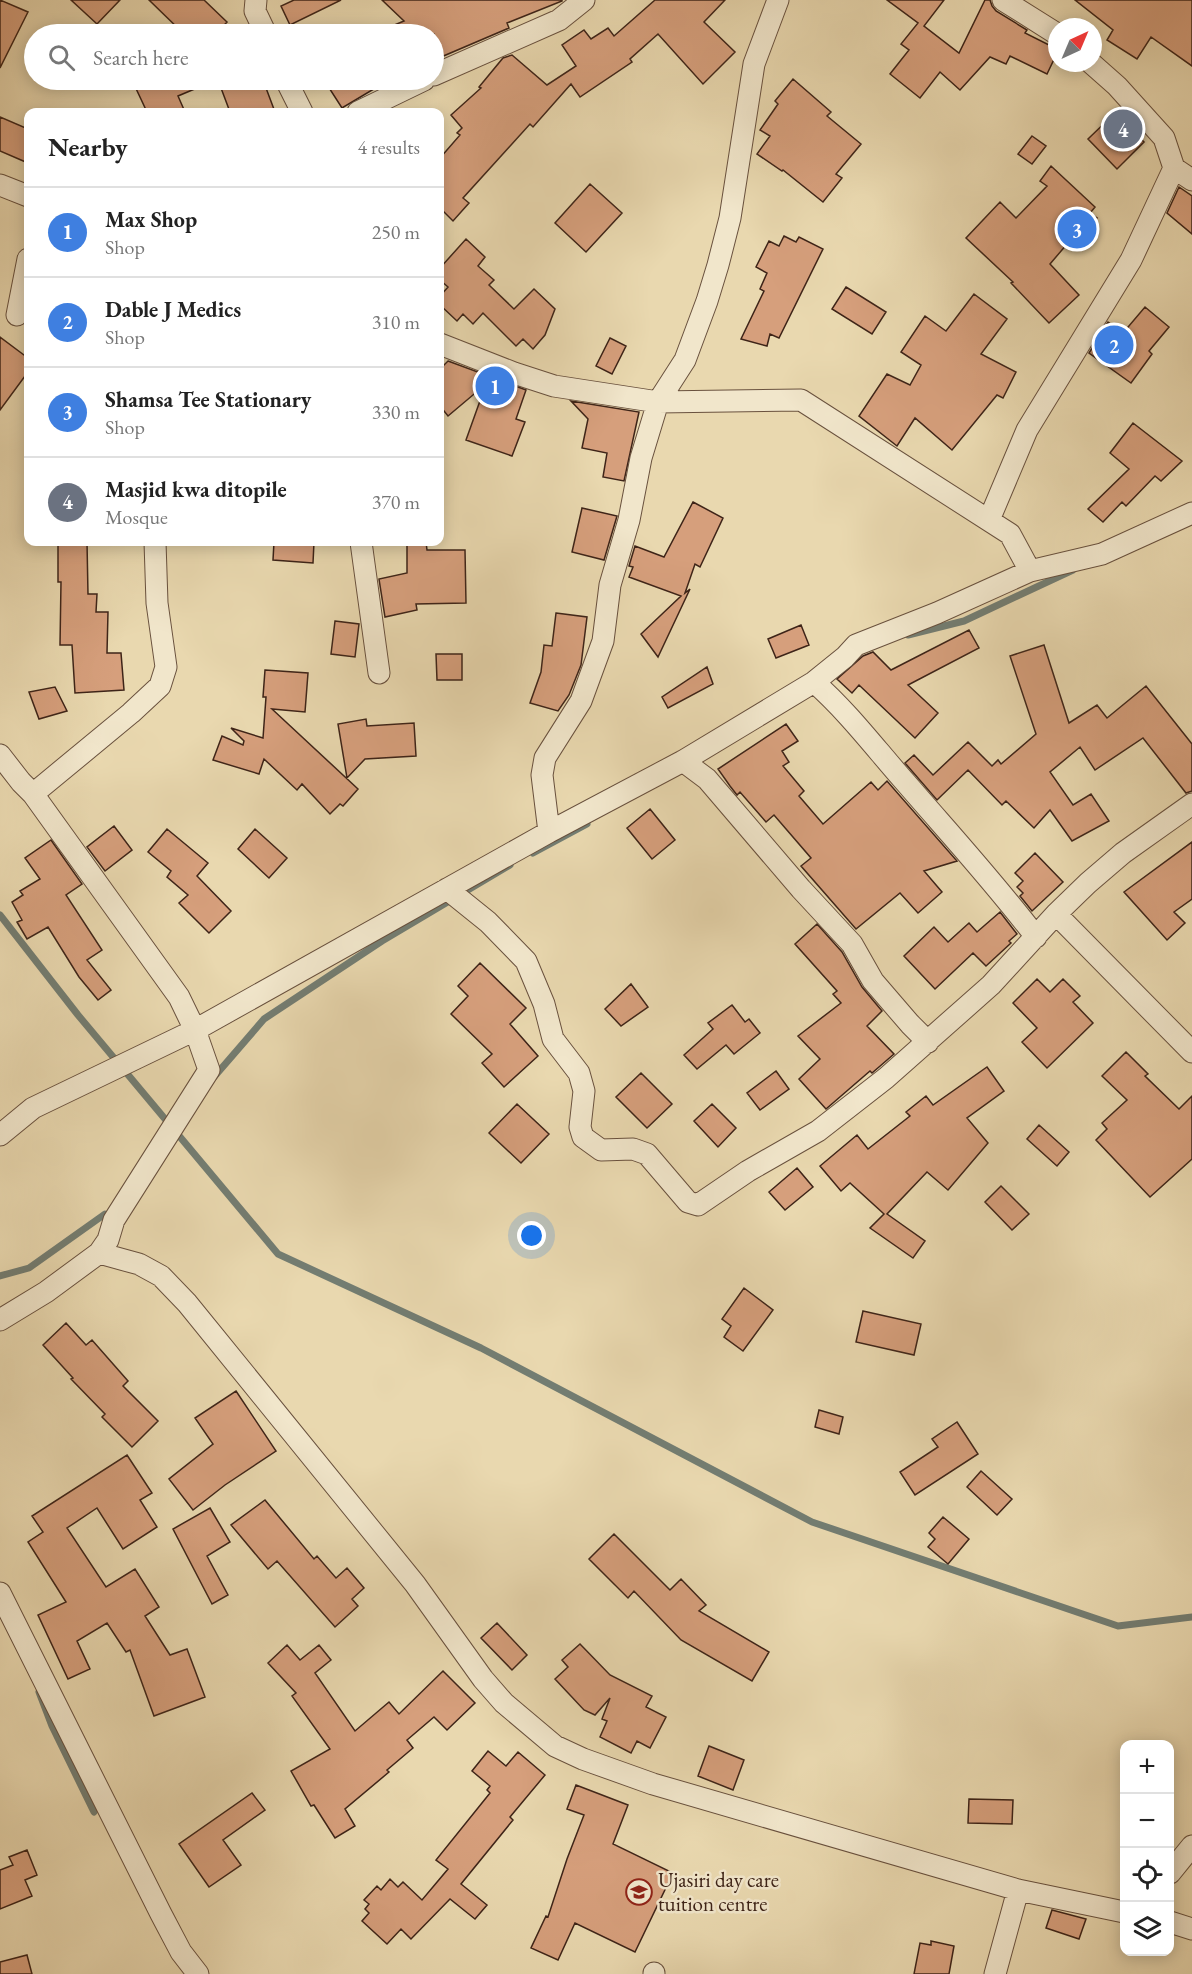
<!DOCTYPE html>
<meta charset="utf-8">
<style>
body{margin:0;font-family:"EB Garamond",serif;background:#f6f6f6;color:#222}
.controls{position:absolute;right:18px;bottom:18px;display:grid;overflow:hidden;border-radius:12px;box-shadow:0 3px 15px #0003}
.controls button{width:54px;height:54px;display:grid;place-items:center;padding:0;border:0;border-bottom:2px solid #e0e0e0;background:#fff;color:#222;font:30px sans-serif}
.compass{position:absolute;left:1048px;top:18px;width:54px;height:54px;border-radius:50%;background:#fff;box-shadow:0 3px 15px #0003;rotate:44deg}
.you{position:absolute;left:532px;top:1236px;width:21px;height:21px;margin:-15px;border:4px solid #fff;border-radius:50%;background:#1a73e8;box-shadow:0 0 0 9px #1a73e833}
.badge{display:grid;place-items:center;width:39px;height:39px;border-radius:50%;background:#8f2418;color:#fff;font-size:20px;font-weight:700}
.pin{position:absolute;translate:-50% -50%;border:3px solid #fff;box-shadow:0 2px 6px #0006}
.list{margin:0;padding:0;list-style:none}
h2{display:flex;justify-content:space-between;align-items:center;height:78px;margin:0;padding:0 24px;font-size:26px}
h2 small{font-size:20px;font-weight:400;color:#767676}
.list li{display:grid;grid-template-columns:39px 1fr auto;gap:18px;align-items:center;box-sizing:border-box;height:90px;padding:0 24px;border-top:2px solid #e0e0e0}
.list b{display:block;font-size:22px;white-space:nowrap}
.list p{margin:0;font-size:20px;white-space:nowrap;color:#767676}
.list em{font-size:20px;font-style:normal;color:#767676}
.icon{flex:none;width:33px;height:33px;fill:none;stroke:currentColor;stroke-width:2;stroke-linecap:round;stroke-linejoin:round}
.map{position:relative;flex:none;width:1192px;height:1974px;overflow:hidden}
.search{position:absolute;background:#fff;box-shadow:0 3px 15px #0003;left:24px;top:24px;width:420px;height:66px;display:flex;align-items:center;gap:15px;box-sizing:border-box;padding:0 21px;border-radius:33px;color:#767676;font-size:22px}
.panel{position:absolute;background:#fff;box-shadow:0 3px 15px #0003;left:24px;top:108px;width:420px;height:438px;border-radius:12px}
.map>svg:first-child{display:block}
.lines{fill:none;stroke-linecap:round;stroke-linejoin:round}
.stream{stroke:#737d72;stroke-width:7}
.building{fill:#d69f7c;stroke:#3e2418;stroke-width:1.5}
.minor-casing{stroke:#69513e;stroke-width:23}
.minor{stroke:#f1e6cb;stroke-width:21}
.labels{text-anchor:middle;stroke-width:5;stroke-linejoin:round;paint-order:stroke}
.poi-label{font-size:21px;fill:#3e2418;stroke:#f1e6cb;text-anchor:start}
</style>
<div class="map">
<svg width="1192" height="1974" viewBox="0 0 1192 1974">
<rect width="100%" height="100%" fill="#e9d8af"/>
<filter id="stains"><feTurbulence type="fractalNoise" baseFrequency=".00333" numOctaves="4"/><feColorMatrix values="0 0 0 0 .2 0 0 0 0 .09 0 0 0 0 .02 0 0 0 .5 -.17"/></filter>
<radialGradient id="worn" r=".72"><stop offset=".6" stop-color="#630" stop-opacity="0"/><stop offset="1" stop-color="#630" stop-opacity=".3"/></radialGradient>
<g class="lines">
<path class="stream" d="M 908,635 L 964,621 L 1073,570
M 533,853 L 587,824
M 0,915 L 78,1015 L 278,1254 L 481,1348 L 812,1522 L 1118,1626 L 1192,1617
M 214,1077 L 264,1019 L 382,941 L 510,865
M 0,1276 L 29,1268 L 105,1214 L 113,1219
M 39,1692 L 52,1726 L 94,1812"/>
</g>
<path class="building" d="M 0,0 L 28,12 L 0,68 Z
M 71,0 L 120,0 L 97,24 Z
M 149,0 L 204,0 L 227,22 L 216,34 L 184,34 Z
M 294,0 L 341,0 L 290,25 L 281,6 Z
M 382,0 L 562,0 L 562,1 L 507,23 L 509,28 L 434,60 L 434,34 L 373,34 L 404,21 Z
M 655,0 L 725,0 L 704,22 L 735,52 L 703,84 L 658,34 L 630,59 L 632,62 L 580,97 L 571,84 L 533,127 L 530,124 L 463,198 L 469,203 L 453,221 L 440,208 L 440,158 L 460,135 L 457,133 L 462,128 L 451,115 L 481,88 L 479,87 L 503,58 L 512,55 L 547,85 L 576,66 L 562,45 L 584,30 L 591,39 L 608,28 L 614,36 Z
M 887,0 L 944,0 L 924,26 L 959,53 L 985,0 L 990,0 L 992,6 L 996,11 L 1027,30 L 1025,33 L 1057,49 L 1057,53 L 1047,74 L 1010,56 L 1006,64 L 990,57 L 960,90 L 940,72 L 920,98 L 890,74 L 909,50 L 901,44 L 918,23 Z
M 1075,0 L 1192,0 L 1192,66 L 1151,37 L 1137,59 L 1107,40 L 1113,30 Z
M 793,79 L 831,112 L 827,116 L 861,144 L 836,174 L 842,178 L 823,202 L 783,170 L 782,171 L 757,154 L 770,136 L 760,130 L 778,104 L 775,101 Z
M 132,80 L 216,80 L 178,96 L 185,112 L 147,112 Z
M 218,80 L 263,80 L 275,112 L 230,112 Z
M 324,80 L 389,80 L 342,108 Z
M 1115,113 L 1144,142 L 1117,169 L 1088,139 Z
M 0,117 L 28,129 L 28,163 L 0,151 Z
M 1032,136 L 1046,146 L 1032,164 L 1018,154 Z
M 1051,166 L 1095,207 L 1090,213 L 1097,218 L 1077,241 L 1073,237 L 1050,264 L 1079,295 L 1049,323 L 1011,283 L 1013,282 L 966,238 L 1000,202 L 1016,218 L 1047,186 L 1040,181 Z
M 590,184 L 622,213 L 586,252 L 555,223 Z
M 1179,187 L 1192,196 L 1192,234 L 1167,213 Z
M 784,236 L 796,242 L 799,237 L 823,249 L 779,338 L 770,334 L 767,346 L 741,339 L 764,291 L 760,289 L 767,273 L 756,267 L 769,241 L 779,246 Z
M 466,239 L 485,257 L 478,266 L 494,280 L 489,285 L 514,309 L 534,289 L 555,309 L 545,335 L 533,349 L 523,339 L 516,346 L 483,313 L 473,324 L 463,314 L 457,321 L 440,305 L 440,296 L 448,287 L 440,280 L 440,268 Z
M 846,287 L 886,312 L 872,334 L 832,309 Z
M 974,294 L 1007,319 L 981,354 L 1016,372 L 1003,398 L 997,395 L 952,450 L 915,418 L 897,446 L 859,416 L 887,374 L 910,385 L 921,365 L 901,352 L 925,316 L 946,331 Z
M 1145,307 L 1169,327 L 1149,351 L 1152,354 L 1131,383 L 1089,353 L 1108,322 L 1123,333 Z
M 0,337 L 28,358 L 28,372 L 0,410 Z
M 610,338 L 626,346 L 612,374 L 596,366 Z
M 448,361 L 526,390 L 516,419 L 525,422 L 512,456 L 466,440 L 486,384 L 448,416 L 440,406 L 440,369 Z
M 571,401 L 639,412 L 624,481 L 603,477 L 607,453 L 582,448 L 588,419 Z
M 1133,423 L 1182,461 L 1161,481 L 1155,476 L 1126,506 L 1122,502 L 1103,522 L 1088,509 L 1129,469 L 1110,453 Z
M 693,502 L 723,518 L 700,567 L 695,564 L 685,593 L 690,589 L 658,657 L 641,634 L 681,596 L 629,577 L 633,567 L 629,566 L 635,546 L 664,557 Z
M 582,508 L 617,516 L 604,560 L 572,552 Z
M 58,542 L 87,542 L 88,594 L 97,594 L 96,612 L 108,612 L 107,653 L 121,653 L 124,690 L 75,693 L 72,645 L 60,645 L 61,582 L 58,582 Z
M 274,542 L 314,542 L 313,563 L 273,560 Z
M 407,542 L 426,542 L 427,550 L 465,550 L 466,603 L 416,604 L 417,610 L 385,617 L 379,579 L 407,573 Z
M 556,613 L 587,617 L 581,665 L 569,695 L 558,711 L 530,703 L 541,672 L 544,645 L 552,646 Z
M 335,621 L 359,624 L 355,657 L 331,654 Z
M 801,625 L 809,645 L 776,658 L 768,639 Z
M 969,630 L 979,648 L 908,685 L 938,713 L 915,738 L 859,685 L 852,693 L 837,679 L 863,656 L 873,652 L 891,670 Z
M 1044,645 L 1069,723 L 1097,705 L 1107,718 L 1146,686 L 1192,744 L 1192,791 L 1186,793 L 1143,738 L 1095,770 L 1080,747 L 1050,772 L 1073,805 L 1091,794 L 1109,821 L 1072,841 L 1050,810 L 1034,828 L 1006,801 L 1002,805 L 968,770 L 937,800 L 905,763 L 914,755 L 933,775 L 968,742 L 992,766 L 998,760 L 1001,764 L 1036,734 L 1010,656 Z
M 436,654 L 462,654 L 462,680 L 437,680 Z
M 707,667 L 713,684 L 668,708 L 662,697 Z
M 265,670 L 308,673 L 305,712 L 272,709 L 358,789 L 343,806 L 340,804 L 330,814 L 302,784 L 297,790 L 264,759 L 259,774 L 213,760 L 222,736 L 243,745 L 244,741 L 231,728 L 263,738 L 266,697 L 263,697 Z
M 55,687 L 67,711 L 39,719 L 29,692 Z
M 366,719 L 367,726 L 414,723 L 416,756 L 365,759 L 347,778 L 338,724 Z
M 786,724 L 798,741 L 782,751 L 789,762 L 783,766 L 804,791 L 799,796 L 823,824 L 871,782 L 878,790 L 887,781 L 957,861 L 924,871 L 942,892 L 918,913 L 900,893 L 856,929 L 801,866 L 811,858 L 774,815 L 766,822 L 740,792 L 737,795 L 730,786 L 718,769 Z
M 650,809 L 675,840 L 652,859 L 627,828 Z
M 114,826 L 132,850 L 105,871 L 87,847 Z
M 167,829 L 208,863 L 197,876 L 231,911 L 209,933 L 179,903 L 188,895 L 167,877 L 171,871 L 148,852 Z
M 255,829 L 287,858 L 269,878 L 238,849 Z
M 51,840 L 82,884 L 66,895 L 102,950 L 87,960 L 111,990 L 98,1000 L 79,977 L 48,927 L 27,939 L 17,922 L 22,920 L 12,902 L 23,895 L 20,891 L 40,879 L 25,858 Z
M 1192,842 L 1192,899 L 1174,912 L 1185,923 L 1167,940 L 1124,892 Z
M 1035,853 L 1063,882 L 1032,911 L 1020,896 L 1023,893 L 1017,887 L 1023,881 L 1015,873 Z
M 1000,912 L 1017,934 L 1009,941 L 1011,943 L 986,966 L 973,953 L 935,989 L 904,956 L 934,927 L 948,942 L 969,923 L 977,932 Z
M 817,924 L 842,952 L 862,987 L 882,1011 L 867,1026 L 894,1054 L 872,1073 L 870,1071 L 826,1109 L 799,1079 L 820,1059 L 798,1036 L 841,1003 L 833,994 L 837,991 L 795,944 Z
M 480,963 L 526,1008 L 510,1024 L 538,1056 L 504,1087 L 482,1063 L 492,1054 L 451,1014 L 468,996 L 458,986 Z
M 1037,979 L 1050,992 L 1063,979 L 1080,996 L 1073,1002 L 1093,1023 L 1047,1068 L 1022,1042 L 1037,1028 L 1013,1003 Z
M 631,984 L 648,1007 L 621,1026 L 605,1009 Z
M 732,1005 L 745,1022 L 749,1019 L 760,1033 L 734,1054 L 726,1045 L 697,1069 L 684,1055 L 713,1029 L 708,1023 Z
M 1126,1052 L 1148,1074 L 1145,1076 L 1179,1109 L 1192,1096 L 1192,1159 L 1150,1197 L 1096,1140 L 1107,1129 L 1102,1123 L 1127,1100 L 1102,1076 Z
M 987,1067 L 1004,1091 L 967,1118 L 988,1143 L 948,1190 L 927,1172 L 887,1214 L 925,1241 L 913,1258 L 870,1228 L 884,1214 L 850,1183 L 841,1191 L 820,1166 L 857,1135 L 868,1149 L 910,1116 L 906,1112 L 926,1096 L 933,1105 Z
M 776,1071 L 789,1089 L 760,1110 L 747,1093 Z
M 641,1073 L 672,1104 L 647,1128 L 616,1097 Z
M 517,1104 L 549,1134 L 521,1163 L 489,1133 Z
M 712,1104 L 736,1128 L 718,1147 L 694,1121 Z
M 1039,1125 L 1069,1152 L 1057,1166 L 1027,1139 Z
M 797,1168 L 813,1187 L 785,1210 L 769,1192 Z
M 1001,1186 L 1029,1214 L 1012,1230 L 985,1202 Z
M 744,1288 L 773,1310 L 743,1351 L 724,1337 L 731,1326 L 722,1319 Z
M 863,1311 L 921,1324 L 914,1355 L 856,1342 Z
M 66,1323 L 86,1345 L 92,1340 L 128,1381 L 123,1386 L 158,1421 L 132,1447 L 102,1417 L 105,1414 L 71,1379 L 73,1378 L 43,1345 Z
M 236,1391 L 276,1451 L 225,1485 L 193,1510 L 169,1479 L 213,1444 L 195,1418 Z
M 819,1410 L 843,1417 L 839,1434 L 815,1427 Z
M 957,1422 L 978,1454 L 915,1495 L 900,1472 L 938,1447 L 932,1439 Z
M 127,1455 L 152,1493 L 140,1500 L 157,1527 L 123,1549 L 97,1508 L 67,1528 L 106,1587 L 135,1569 L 159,1607 L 145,1616 L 170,1655 L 187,1649 L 205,1697 L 154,1716 L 130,1650 L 126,1652 L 107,1623 L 77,1641 L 90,1669 L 68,1679 L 38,1615 L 66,1602 L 28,1542 L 43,1532 L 32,1516 Z
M 981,1471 L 1012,1499 L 997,1515 L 967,1487 Z
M 265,1500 L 314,1559 L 317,1556 L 336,1578 L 347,1568 L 364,1588 L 352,1599 L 358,1606 L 335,1627 L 277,1561 L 268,1569 L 231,1525 Z
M 210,1508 L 230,1542 L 207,1556 L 228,1595 L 212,1604 L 173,1529 Z
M 943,1517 L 969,1539 L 948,1564 L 928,1547 L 935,1539 L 929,1533 Z
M 614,1534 L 670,1590 L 681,1579 L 706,1605 L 699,1611 L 769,1652 L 752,1681 L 681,1640 L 634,1591 L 628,1598 L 589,1559 Z
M 497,1623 L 527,1655 L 512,1670 L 481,1638 Z
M 580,1644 L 610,1675 L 652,1696 L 646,1707 L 666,1717 L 650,1748 L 637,1741 L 631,1753 L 600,1737 L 607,1721 L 602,1719 L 610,1698 L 595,1715 L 584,1710 L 555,1679 L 568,1667 L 562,1660 Z
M 287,1645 L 300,1660 L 319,1645 L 331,1660 L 315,1673 L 355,1731 L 389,1702 L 399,1714 L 443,1671 L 475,1703 L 447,1730 L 434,1717 L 407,1740 L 413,1748 L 387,1770 L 389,1772 L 345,1809 L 355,1826 L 335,1838 L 314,1805 L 311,1806 L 291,1771 L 330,1749 L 292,1696 L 296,1693 L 268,1663 Z
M 709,1746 L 744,1760 L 733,1790 L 698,1776 Z
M 488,1751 L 506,1766 L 518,1752 L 545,1775 L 510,1817 L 513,1820 L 461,1884 L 487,1905 L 475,1919 L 450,1899 L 411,1939 L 401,1929 L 387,1944 L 362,1921 L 369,1913 L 365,1909 L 369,1904 L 364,1900 L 377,1886 L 381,1890 L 390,1879 L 398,1887 L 403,1882 L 422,1900 L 448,1869 L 436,1860 L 490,1793 L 487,1790 L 490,1786 L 472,1771 Z
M 576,1785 L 628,1805 L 613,1844 L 673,1873 L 635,1952 L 575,1923 L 558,1960 L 531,1948 L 546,1916 L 548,1917 L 567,1859 L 584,1815 L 567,1809 Z
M 252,1793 L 265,1810 L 223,1840 L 241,1865 L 209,1887 L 179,1844 Z
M 969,1799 L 1013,1800 L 1012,1824 L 968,1823 Z
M 27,1850 L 37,1875 L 25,1880 L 32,1896 L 0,1909 L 0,1870 L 13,1865 L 9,1857 Z
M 1052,1910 L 1086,1919 L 1079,1939 L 1046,1928 Z
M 931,1941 L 954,1946 L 949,1974 L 914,1974 L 920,1943 L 931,1945 Z
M 27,1955 L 32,1974 L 0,1974 L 0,1962 Z"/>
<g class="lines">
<g class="minor-casing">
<path id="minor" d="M 256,0 L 255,11 L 266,34
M 1003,0 L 1057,34
M 434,75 L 559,20 L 584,0
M 286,80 L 302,112
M 358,112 L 424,80
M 1174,168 L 1192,180
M 0,185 L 28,196
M 17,315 L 28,259
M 440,344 L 514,373 L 554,386 L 658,402 L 801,400 L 1010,534 L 1030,571
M 989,520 L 1027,430 L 1131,260 L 1174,168 L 1164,138 L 1117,86 L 1091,63
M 361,542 L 379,673
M 814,682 C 849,713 875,748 906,783 C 950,834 995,883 1036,937
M 0,755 L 21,782 L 33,794 L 179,997 L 195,1030 L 209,1070 L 114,1220 L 108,1240 L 99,1253
M 683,761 L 707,779 L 801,889 L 852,944 L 873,981 L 910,1024 L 928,1042
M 33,794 L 131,713 L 160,686 L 166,667 L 157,603 L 155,542
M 549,832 L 542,775 L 545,758 L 581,701 L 603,641 L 610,585 L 629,520 L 641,458 L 658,402 L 685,360 L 707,301 L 718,265 L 730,218 L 754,64 L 778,0
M 447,889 L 488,922 L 526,961 L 544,1004 L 553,1039 L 579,1073 L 584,1091 L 580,1127 L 583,1137 L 601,1150 L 633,1149 L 647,1154 L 688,1202 L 698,1205 L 748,1171 L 818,1131 L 886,1078 L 991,985 L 1056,914 L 1088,883 L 1123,853 L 1192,804
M 1056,914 L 1192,1052
M 0,1135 L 33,1108 L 195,1030 L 549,832 L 683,761 L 814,682 L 845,657 L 856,645 L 937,613 L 1030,571 L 1102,554 L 1192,513
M 0,1320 L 46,1292 L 99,1253 L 139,1264 L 161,1276 L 187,1303 L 415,1584 L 483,1679 L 504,1703 L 555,1746 L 583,1759 L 653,1784 L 1018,1890 L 1124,1912
M 0,1593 L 161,1914 L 181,1952 L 198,1974
M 1170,1873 L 1192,1846
M 1170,1922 L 1192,1929
M 654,1974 L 654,1973
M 995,1974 L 1018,1890"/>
</g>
<use href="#minor" class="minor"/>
</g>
<defs>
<g id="school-ring" transform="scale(1.35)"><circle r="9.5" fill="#f1e6cb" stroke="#8f2418" stroke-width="1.5"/><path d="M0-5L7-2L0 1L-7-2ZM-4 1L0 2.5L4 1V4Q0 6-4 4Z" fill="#8f2418"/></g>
</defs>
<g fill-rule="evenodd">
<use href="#school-ring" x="639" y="1892"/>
</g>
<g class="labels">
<g class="poi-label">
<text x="658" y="1887">Ujasiri day care<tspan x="658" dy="24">tuition centre</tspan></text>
</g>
</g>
<rect width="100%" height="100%" filter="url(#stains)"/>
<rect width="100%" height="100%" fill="url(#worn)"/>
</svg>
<div class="controls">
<button>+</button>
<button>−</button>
<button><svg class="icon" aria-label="locate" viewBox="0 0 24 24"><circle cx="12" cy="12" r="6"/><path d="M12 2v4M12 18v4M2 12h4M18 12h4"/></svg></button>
<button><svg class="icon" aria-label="layers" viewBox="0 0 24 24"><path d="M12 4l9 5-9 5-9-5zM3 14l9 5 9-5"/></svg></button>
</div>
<svg class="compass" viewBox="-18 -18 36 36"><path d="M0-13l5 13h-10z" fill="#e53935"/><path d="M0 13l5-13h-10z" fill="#767676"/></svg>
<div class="you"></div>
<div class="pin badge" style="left:495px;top:386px;background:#3f7fe0">1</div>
<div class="pin badge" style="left:1114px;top:345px;background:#3f7fe0">2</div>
<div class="pin badge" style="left:1077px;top:229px;background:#3f7fe0">3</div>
<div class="pin badge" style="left:1123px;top:129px;background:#6b7280">4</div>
<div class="search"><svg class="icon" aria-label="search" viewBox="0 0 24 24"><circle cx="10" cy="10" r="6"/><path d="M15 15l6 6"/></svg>Search here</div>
<section class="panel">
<h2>Nearby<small>4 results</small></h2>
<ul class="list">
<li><span class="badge" style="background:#3f7fe0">1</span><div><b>Max Shop</b><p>Shop</p></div><em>250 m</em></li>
<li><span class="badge" style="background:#3f7fe0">2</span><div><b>Dable J Medics</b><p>Shop</p></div><em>310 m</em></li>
<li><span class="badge" style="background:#3f7fe0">3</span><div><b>Shamsa Tee Stationary</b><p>Shop</p></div><em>330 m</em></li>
<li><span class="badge" style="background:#6b7280">4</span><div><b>Masjid kwa ditopile</b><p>Mosque</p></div><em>370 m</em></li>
</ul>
</section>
</div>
